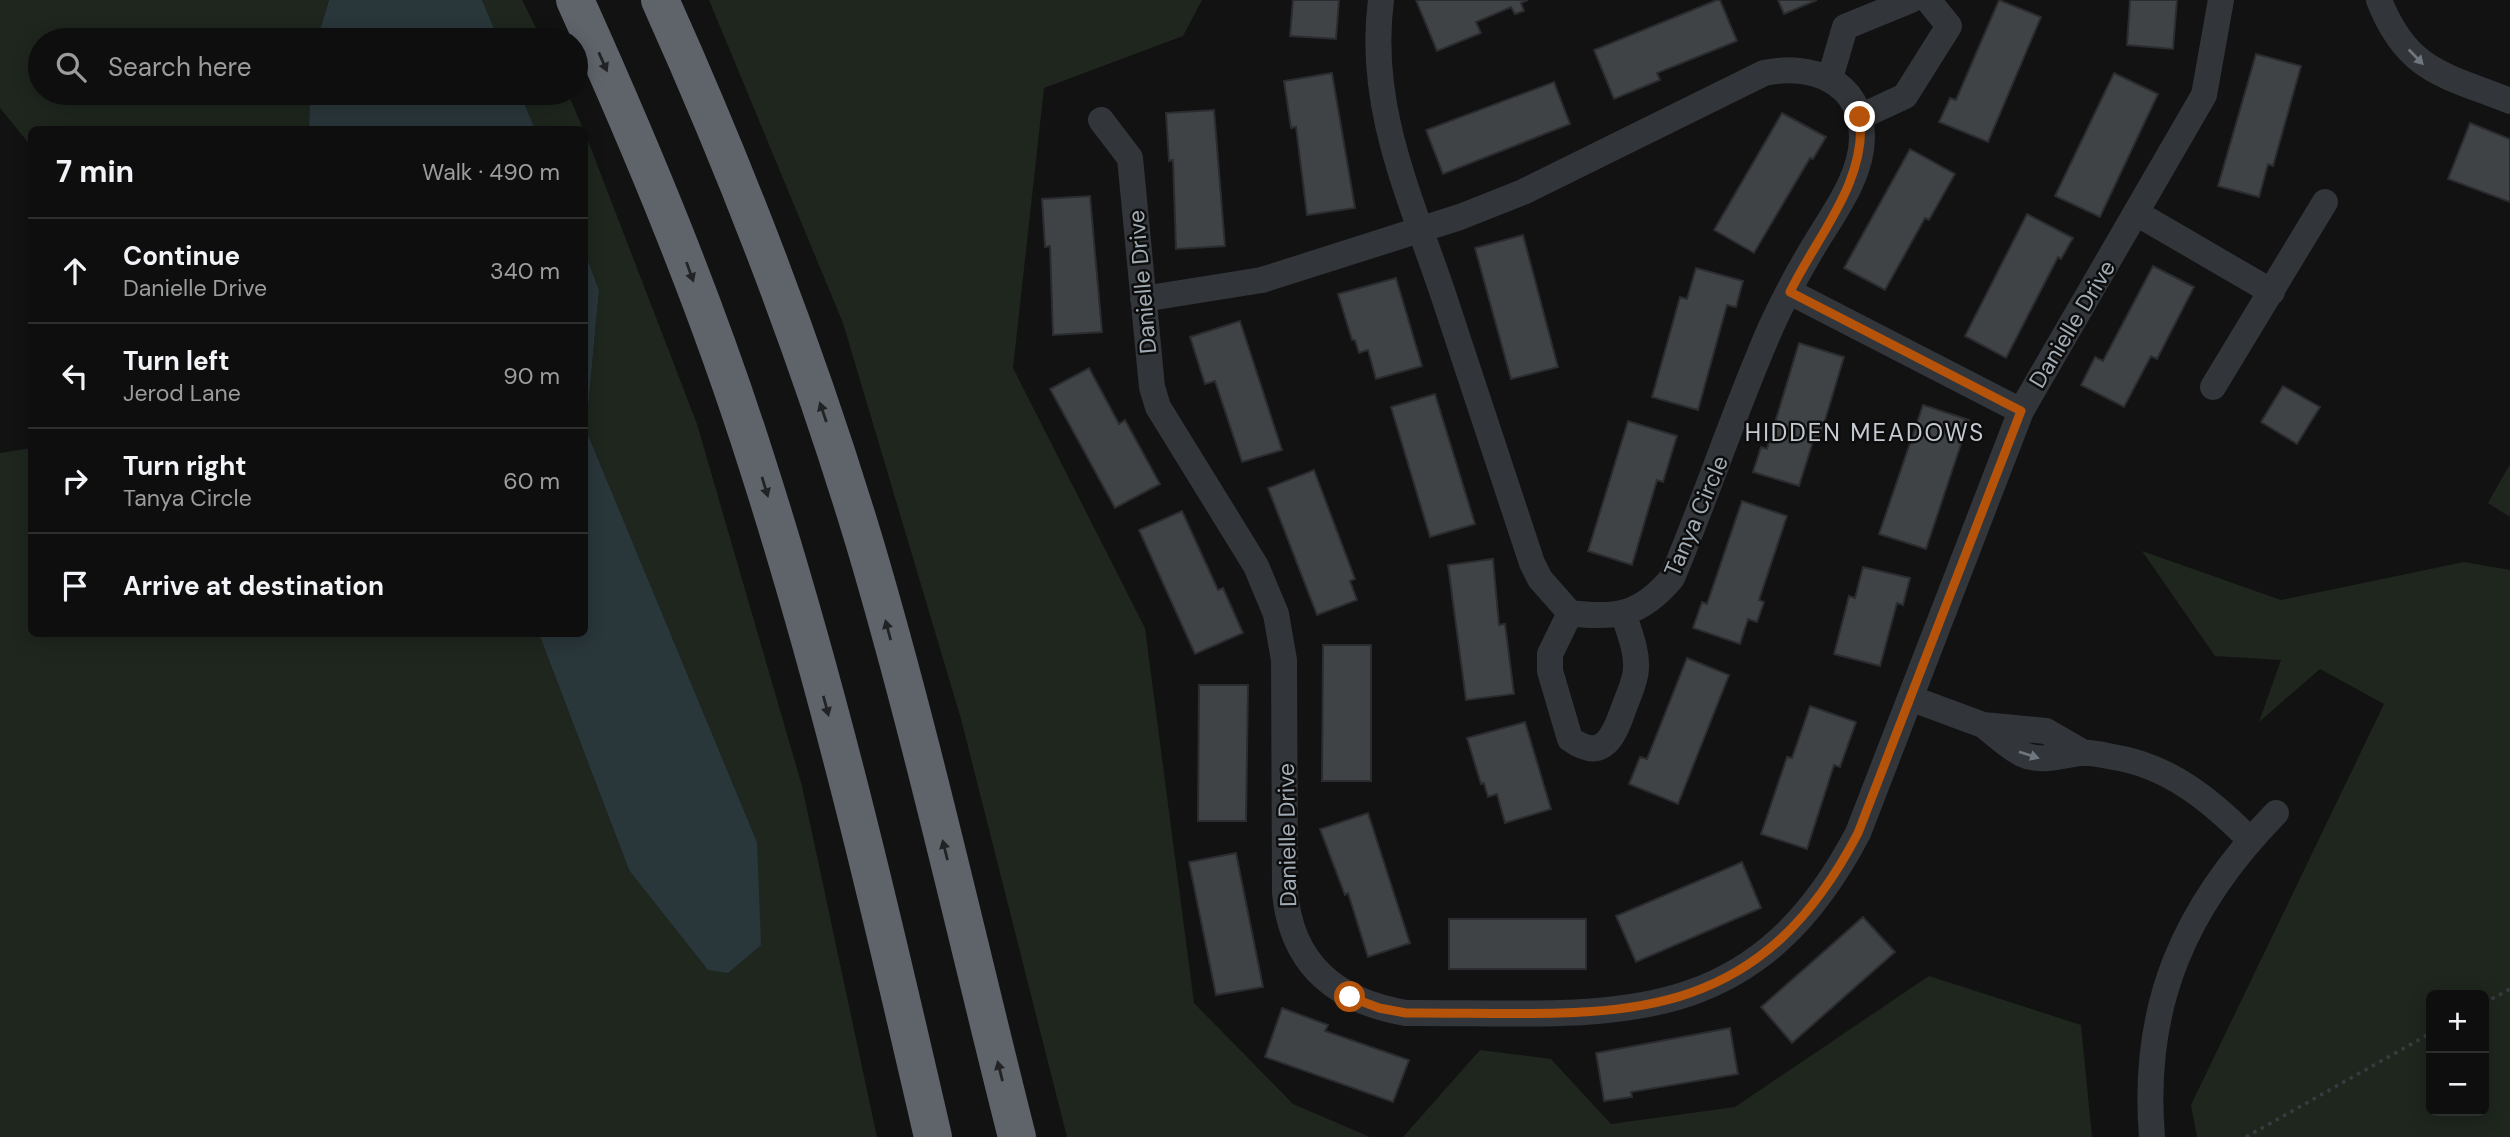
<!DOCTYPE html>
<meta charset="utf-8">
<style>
body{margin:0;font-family:"DM Sans",sans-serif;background:#1c1c1c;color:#f1f3f6}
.controls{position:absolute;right:21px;bottom:21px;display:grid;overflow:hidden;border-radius:10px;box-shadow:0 4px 18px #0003}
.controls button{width:63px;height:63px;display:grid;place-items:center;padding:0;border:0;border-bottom:2px solid #2e2e2e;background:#0e0e0e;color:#f1f3f6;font:35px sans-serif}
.stop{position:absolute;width:21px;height:21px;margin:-16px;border:5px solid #b45309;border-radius:50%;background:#fff}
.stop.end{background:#b45309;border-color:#fff;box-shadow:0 2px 7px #0008}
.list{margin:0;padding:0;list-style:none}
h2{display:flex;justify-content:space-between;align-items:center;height:91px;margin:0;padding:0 28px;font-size:30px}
h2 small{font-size:23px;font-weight:400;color:#9b9c9e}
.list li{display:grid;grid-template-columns:46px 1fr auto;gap:21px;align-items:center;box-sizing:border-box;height:105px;padding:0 28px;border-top:2px solid #2e2e2e}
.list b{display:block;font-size:26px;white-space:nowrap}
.list p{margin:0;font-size:23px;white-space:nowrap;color:#9b9c9e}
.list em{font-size:23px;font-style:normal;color:#9b9c9e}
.icon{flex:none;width:38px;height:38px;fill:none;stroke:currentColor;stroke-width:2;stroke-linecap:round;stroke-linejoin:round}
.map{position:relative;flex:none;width:2510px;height:1137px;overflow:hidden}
.search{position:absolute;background:#0e0e0e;box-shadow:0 4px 18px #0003;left:28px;top:28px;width:560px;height:77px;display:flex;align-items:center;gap:18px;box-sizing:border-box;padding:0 24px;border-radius:38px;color:#9b9c9e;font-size:26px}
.panel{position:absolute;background:#0e0e0e;box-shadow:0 4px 18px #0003;left:28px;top:126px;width:560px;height:511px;border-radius:10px}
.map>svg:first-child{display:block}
.green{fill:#1e261e;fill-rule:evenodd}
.water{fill:#29363a}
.building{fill:#404346;stroke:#2b2c2f;stroke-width:2}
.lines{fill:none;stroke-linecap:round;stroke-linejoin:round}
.path{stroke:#383c40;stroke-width:3.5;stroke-dasharray:3.5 5;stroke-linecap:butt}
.minor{stroke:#323539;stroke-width:26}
.highway{stroke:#5e646a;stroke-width:38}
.oneway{fill:#70767d}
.oneway2{fill:#212325}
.route{stroke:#b45309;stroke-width:9}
.labels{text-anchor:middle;stroke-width:5;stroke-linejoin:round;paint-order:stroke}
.street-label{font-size:23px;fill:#a2acb5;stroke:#0d0d0e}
.neighbourhood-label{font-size:24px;letter-spacing:2px;fill:#c3cad1;stroke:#0d0d0e}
</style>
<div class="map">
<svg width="2510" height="1137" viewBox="0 0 2510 1137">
<rect width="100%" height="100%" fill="#121213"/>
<path class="green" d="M 0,0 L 329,0 L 317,40 L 40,40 L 40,93 L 310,93 L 309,129 L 32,130 L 31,146 L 0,108 Z
M 482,0 L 522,0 L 542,40 L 499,40 Z
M 709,0 L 1202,0 L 1183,36 L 1044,88 L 1013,368 L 1145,628 L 1194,1003 L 1293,1104 L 1370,1137 L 1067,1137 L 961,719 L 843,323 Z
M 520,93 L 568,93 L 583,129 L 535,129 Z
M 585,133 L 697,424 L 802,786 L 877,1137 L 0,1137 L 0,453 L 31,448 L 32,634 L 539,634 L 629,870 L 757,842 L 586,430 L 599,290 L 585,253 Z
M 2510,464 L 2510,517 L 2488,503 Z
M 2142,551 L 2281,600 L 2464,562 L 2510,570 L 2510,1137 L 2197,1137 L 2191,1105 L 2384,704 L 2320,669 L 2259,722 L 2281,660 L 2215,656 ZM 2431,995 L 2484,995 L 2484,1111 L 2431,1111 Z
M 1929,976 L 2081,1025 L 2092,1137 L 1403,1137 L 1480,1050 L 1551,1059 L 1611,1124 L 1735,1107 Z"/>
<path class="water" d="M 329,0 L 482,0 L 499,40 L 317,40 Z
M 310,93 L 520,93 L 535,129 L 309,129 Z
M 585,253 L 599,290 L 586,430 L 757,842 L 761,945 L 728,973 L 708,970 L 629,870 L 539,634 L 584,634 Z"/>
<path class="building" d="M 1293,0 L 1339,0 L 1336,39 L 1290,36 Z
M 1416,0 L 1528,0 L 1521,3 L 1524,11 L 1515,14 L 1511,7 L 1476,22 L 1481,33 L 1437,51 Z
M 1717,0 L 1720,0 L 1737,41 L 1657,73 L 1660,80 L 1614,99 L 1594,50 Z
M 1778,0 L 1817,0 L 1784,14 Z
M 1999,0 L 2041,17 L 1988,142 L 1939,122 L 1950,98 L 1956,100 Z
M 2130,0 L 2177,0 L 2173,49 L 2127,45 Z
M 2256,54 L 2301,66 L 2273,166 L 2268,164 L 2259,197 L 2218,186 Z
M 1332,73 L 1355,208 L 1307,215 L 1296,127 L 1291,128 L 1284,81 Z
M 2114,73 L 2158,94 L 2100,217 L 2055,196 Z
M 1554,82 L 1570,124 L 1443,174 L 1426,130 Z
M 1214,110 L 1225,246 L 1176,249 L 1173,160 L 1169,161 L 1166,113 Z
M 1782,113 L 1826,137 L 1813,159 L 1810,158 L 1754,253 L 1714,230 Z
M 2470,123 L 2510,139 L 2510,202 L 2448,179 Z
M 1910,149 L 1955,174 L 1929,220 L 1925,218 L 1885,290 L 1844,268 Z
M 1090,196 L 1102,332 L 1053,335 L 1050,246 L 1045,247 L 1042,199 Z
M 2027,214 L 2073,238 L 2061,259 L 2058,257 L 2006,358 L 1965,336 Z
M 1523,235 L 1558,367 L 1511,379 L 1475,248 Z
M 2153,266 L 2194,287 L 2157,359 L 2151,356 L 2124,407 L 2081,385 L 2095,357 L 2103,361 Z
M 1696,268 L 1743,281 L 1736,307 L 1727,305 L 1698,410 L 1652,397 L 1680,297 L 1687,299 Z
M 1396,278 L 1422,366 L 1376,379 L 1368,350 L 1359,353 L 1355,340 L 1352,340 L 1338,294 Z
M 1240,321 L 1282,450 L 1242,462 L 1215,381 L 1205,384 L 1190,337 Z
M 1799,343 L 1844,357 L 1819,440 L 1814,438 L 1799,486 L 1753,472 L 1761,447 L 1767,449 Z
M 1089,368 L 1119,424 L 1125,420 L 1160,484 L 1115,508 L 1050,389 Z
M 2283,386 L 2320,407 L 2297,444 L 2261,422 Z
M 1435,394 L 1475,524 L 1430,537 L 1391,407 Z
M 1923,405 L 1969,420 L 1926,549 L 1879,534 Z
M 1628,421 L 1677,436 L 1663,482 L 1657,480 L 1632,565 L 1588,551 Z
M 1314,470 L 1355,579 L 1350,581 L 1357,600 L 1317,615 L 1268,488 Z
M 1742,501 L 1787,516 L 1759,600 L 1764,602 L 1757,622 L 1748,619 L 1740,644 L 1693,628 L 1702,602 L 1707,604 Z
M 1182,511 L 1218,590 L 1223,588 L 1243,633 L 1195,654 L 1139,530 Z
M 1493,559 L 1499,625 L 1505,624 L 1514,694 L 1466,700 L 1448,565 Z
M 1863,567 L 1910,578 L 1903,605 L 1897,603 L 1880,666 L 1834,654 L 1849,596 L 1855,598 Z
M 1323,645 L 1371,645 L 1371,781 L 1322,781 Z
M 1687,658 L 1729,675 L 1678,804 L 1629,784 L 1640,757 L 1647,759 Z
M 1199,685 L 1248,685 L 1246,821 L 1198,821 Z
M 1810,706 L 1856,722 L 1840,767 L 1834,765 L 1807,849 L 1761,834 L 1787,757 L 1792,758 Z
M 1525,722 L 1551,809 L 1505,823 L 1497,794 L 1488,797 L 1484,783 L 1481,784 L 1467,738 Z
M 1368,813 L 1410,943 L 1368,957 L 1348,893 L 1345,895 L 1320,829 Z
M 1236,853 L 1263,987 L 1216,995 L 1189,862 Z
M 1742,862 L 1761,908 L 1636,962 L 1616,916 Z
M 1863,917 L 1895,952 L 1792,1043 L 1761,1007 Z
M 1449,919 L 1586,919 L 1586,969 L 1449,969 Z
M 1282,1008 L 1328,1025 L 1325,1031 L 1409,1060 L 1393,1102 L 1265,1057 Z
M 1730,1028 L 1738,1074 L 1631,1092 L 1632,1097 L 1604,1101 L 1596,1053 Z"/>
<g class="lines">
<path class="path" d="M 2484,1003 L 2510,989
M 2246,1137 L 2431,1033"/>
<path class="minor" d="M 2379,0 C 2407,72 2445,75 2510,101
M 1830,78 L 1845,27 L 1911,0
M 1860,117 L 1905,96 L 1949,26 L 1928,0
M 1101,120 L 1130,158 L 1152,387 L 1158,407 L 1256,566 L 1276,614 L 1284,660 L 1285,893 C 1292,965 1336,1001 1406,1013 C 1607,1012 1750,1039 1858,833 L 2021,411 L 2204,95 L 2221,0
M 2138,214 L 2272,292
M 1790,292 L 2021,411
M 1143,299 L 1262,280 L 1460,217 L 1523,192 L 1764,73 C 1811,63 1862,81 1862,137 C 1862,180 1828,220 1808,256 C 1795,278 1782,303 1771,327 C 1735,409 1707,495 1672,578 C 1641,615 1616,619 1570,613 L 1540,579 L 1532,563 C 1502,473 1473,384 1443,294 C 1410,196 1367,106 1381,0
M 2213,387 L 2325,202
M 1570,613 L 1550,654 L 1550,671 L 1570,739 C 1605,764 1615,733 1625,705 C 1629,694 1636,680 1636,668 C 1637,650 1629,632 1624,615
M 1910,698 L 1983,725 L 2046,731 L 2084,753
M 1983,725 C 1996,735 2008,747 2022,754 C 2041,763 2061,755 2081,753 C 2091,752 2103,755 2113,757 C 2168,765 2212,801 2250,840
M 2152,1137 C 2141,1005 2185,906 2276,813"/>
<path class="highway" d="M 575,0 C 643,151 707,305 757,463 C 828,684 881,911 933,1137
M 660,0 C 740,178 809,358 865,544 C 923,740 967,940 1017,1137"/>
</g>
<defs><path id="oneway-solid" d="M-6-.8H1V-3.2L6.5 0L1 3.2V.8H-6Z" transform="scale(1.75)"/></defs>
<g class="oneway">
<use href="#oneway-solid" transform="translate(2416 57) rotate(46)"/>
<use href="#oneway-solid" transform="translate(2029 755) rotate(18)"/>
</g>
<g class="oneway2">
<use href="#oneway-solid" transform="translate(603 62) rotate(66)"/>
<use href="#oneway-solid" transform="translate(690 272) rotate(70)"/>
<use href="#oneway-solid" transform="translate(823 412) rotate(-109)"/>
<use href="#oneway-solid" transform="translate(765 487) rotate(73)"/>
<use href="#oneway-solid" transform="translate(888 630) rotate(-105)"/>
<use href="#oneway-solid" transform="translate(826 706) rotate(75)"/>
<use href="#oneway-solid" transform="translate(945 850) rotate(-104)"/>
<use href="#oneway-solid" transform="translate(1000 1071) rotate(-104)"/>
</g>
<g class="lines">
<path class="route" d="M 1350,997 L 1379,1008 L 1406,1013 C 1606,1012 1751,1039 1858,833 L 2021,411 L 1790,292 C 1817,236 1867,182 1860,117"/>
</g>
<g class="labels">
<g class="street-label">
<text transform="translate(1142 282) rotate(-95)" y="8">Danielle Drive</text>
<text transform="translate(2072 324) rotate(-59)" y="8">Danielle Drive</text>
<text transform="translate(1696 516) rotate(-67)" y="8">Tanya Circle</text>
<text transform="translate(1287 835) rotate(-91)" y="8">Danielle Drive</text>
</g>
<g class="neighbourhood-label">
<text x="1865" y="441">HIDDEN MEADOWS</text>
</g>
</g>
</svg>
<div class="controls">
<button>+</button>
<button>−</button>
</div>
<div class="stop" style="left:1350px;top:997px"></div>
<div class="stop end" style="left:1860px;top:117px"></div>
<div class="search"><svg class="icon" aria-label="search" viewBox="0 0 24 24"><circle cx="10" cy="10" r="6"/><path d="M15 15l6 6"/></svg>Search here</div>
<section class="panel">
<h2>7 min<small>Walk · 490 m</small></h2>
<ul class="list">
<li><svg class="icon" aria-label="ahead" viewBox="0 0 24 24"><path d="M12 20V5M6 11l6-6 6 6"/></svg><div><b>Continue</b><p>Danielle Drive</p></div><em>340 m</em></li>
<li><svg class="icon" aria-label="left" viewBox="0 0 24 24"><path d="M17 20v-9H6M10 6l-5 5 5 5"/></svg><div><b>Turn left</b><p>Jerod Lane</p></div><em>90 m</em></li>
<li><svg class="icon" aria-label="right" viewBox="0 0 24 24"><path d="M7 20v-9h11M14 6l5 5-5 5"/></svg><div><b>Turn right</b><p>Tanya Circle</p></div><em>60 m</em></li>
<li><svg class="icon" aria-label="arrive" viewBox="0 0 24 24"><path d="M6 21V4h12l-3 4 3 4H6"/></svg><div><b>Arrive at destination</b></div></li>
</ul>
</section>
</div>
